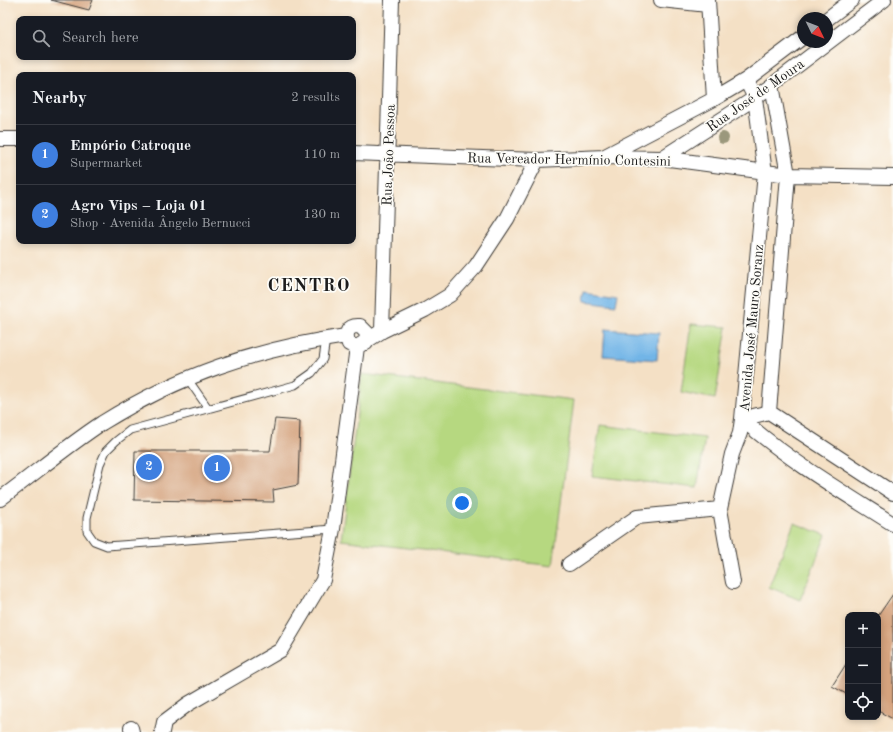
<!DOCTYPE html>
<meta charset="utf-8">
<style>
body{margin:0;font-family:"Old Standard TT",serif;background:#242831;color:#f1f3f6}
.controls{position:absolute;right:12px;bottom:12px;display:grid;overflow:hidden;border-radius:8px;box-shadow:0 2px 6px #0003}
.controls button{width:36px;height:36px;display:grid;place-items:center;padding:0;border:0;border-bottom:1px solid #363941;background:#171b24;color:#f1f3f6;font:20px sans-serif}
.compass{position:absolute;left:797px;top:12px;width:36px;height:36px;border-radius:50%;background:#171b24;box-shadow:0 2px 6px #0003;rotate:133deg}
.you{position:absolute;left:462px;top:503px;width:14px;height:14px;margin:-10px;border:3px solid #fff;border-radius:50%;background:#1a73e8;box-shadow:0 0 0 6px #1a73e833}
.badge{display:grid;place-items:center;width:26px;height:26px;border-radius:50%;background:#d1495b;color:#fff;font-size:13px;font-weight:700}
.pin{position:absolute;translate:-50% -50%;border:2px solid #fff;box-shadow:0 1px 4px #0006}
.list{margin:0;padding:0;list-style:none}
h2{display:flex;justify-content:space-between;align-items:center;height:52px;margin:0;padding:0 16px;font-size:17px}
h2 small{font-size:13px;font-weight:400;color:#9ea1a6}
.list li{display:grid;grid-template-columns:26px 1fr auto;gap:12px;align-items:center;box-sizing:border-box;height:60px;padding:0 16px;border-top:1px solid #363941}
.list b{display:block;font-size:15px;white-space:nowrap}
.list p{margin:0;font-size:13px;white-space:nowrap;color:#9ea1a6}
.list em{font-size:13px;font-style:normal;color:#9ea1a6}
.icon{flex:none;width:22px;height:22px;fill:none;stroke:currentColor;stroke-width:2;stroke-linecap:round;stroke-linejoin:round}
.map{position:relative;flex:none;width:893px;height:732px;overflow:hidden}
.search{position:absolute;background:#171b24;box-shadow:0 2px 6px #0003;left:16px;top:16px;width:340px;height:44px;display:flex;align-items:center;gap:10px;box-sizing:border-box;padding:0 14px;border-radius:8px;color:#9ea1a6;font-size:15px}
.panel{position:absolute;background:#171b24;box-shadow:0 2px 6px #0003;left:16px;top:72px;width:340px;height:172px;border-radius:8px}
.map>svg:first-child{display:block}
.green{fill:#b6d880;stroke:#697a4e}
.water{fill:#72b5e7;stroke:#476882}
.building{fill:#d4a27d}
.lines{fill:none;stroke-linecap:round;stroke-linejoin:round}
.service-casing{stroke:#3c3935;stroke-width:9}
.minor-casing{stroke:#3c3935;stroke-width:16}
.service{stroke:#fff;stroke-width:7}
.minor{stroke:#fff;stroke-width:14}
.tree{fill:#9b987b}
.labels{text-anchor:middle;stroke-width:3.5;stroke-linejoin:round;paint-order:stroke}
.street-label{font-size:14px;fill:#1c1c1c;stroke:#fdfcf7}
.district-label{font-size:18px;font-weight:bold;letter-spacing:1px;fill:#1c1c1c;stroke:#fdfcf7}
</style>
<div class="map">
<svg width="893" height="732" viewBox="0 0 893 732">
<rect width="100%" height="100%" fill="#fdfcf7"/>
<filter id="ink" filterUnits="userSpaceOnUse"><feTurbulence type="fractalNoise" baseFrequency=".025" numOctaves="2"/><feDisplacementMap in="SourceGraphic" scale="8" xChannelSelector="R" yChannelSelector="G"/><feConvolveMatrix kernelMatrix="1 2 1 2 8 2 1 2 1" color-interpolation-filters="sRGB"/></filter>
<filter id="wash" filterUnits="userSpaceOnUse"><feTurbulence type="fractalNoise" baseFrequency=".012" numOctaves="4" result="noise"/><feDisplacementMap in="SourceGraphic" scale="16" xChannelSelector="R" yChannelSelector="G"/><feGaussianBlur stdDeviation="0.9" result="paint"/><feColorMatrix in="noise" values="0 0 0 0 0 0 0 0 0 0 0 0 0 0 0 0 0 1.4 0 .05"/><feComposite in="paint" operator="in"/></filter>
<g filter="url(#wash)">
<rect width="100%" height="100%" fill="#f4e0c5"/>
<path class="green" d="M 691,324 L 727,327 L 715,399 L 681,392 Z
M 362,374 L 574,400 L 553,566 L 341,540 Z
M 600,425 L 705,438 L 697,488 L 592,476 Z
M 794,523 L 826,535 L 800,600 L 769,587 Z"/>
<path class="water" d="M 587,289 L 618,294 L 616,305 L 585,301 Z
M 605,329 L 659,333 L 657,360 L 603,356 Z"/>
<g id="blocks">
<path class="building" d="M 51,0 L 93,0 L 89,10 Z
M 275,419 L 300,421 L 298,485 L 273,490 L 274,502 L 134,500 L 135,451 L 270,451 Z
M 893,594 L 893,719 L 878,711 L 878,616 Z
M 848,661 L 848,695 L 832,686 Z"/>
</g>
</g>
<g filter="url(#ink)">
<use href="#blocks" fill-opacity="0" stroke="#3c3935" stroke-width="1"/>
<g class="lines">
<g class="service-casing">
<path id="service" d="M 326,339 L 323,359 L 312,373 L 295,385 L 130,430 L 116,441 L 106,451 L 100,464 L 87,518 L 87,531 L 94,541 L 107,546 L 333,529
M 187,378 L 208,408"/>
</g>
<g class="minor-casing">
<path id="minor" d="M 661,0 L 708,5
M 708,0 L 714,99
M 827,19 L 852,0
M 746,80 L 755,98 L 765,173 L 742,419 C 788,460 841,491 893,524
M 772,85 L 788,175 L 769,412 L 893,493
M 0,139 L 19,139
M 353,153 L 537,160 L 604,157 L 662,158 L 788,175 L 893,177
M 605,156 L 714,99 L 746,80 L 803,37
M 662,158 L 755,98 L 884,0
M 382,331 L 392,0
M 366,343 L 367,333 L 360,326 C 348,325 344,333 349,344 L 357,347 L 382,331 L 425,310 L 450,295 L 476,266 L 507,219 L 537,160
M 0,499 C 34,474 67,446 102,423 C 179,375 256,349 346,336
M 569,564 L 637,517 L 720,509
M 733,582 L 720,509 L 732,454 L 740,433 L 742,419 L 769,412
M 131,728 L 132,732
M 162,732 L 164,722 L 188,704 L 281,650 L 323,580 L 333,529 L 357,347"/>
</g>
<use href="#service" class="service"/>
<use href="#minor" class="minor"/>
</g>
<circle class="tree" cx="723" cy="138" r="6"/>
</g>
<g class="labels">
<g class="street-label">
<text transform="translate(755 95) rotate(-35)" y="5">Rua José de Moura</text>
<text transform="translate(388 155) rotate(-88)" y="5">Rua João Pessoa</text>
<text transform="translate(569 159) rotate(1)" y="5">Rua Vereador Hermínio Contesini</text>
<text transform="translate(751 328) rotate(-85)" y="5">Avenida José Mauro Soranz</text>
</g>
<g class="district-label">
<text x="309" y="291">CENTRO</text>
</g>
</g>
</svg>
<div class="controls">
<button>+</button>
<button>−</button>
<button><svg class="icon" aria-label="locate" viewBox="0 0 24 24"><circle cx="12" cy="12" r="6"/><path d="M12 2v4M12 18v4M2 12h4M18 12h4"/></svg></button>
</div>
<svg class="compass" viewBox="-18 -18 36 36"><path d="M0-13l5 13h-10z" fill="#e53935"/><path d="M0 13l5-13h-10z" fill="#9ea1a6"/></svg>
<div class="you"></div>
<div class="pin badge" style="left:217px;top:468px;background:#3f7fe0">1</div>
<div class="pin badge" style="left:149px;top:467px;background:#3f7fe0">2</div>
<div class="search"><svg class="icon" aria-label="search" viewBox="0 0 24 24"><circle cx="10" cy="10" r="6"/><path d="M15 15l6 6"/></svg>Search here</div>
<section class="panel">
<h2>Nearby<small>2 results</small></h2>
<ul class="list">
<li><span class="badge" style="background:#3f7fe0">1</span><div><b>Empório Catroque</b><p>Supermarket</p></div><em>110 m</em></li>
<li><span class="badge" style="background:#3f7fe0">2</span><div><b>Agro Vips – Loja 01</b><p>Shop · Avenida Ângelo Bernucci</p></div><em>130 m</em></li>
</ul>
</section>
</div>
